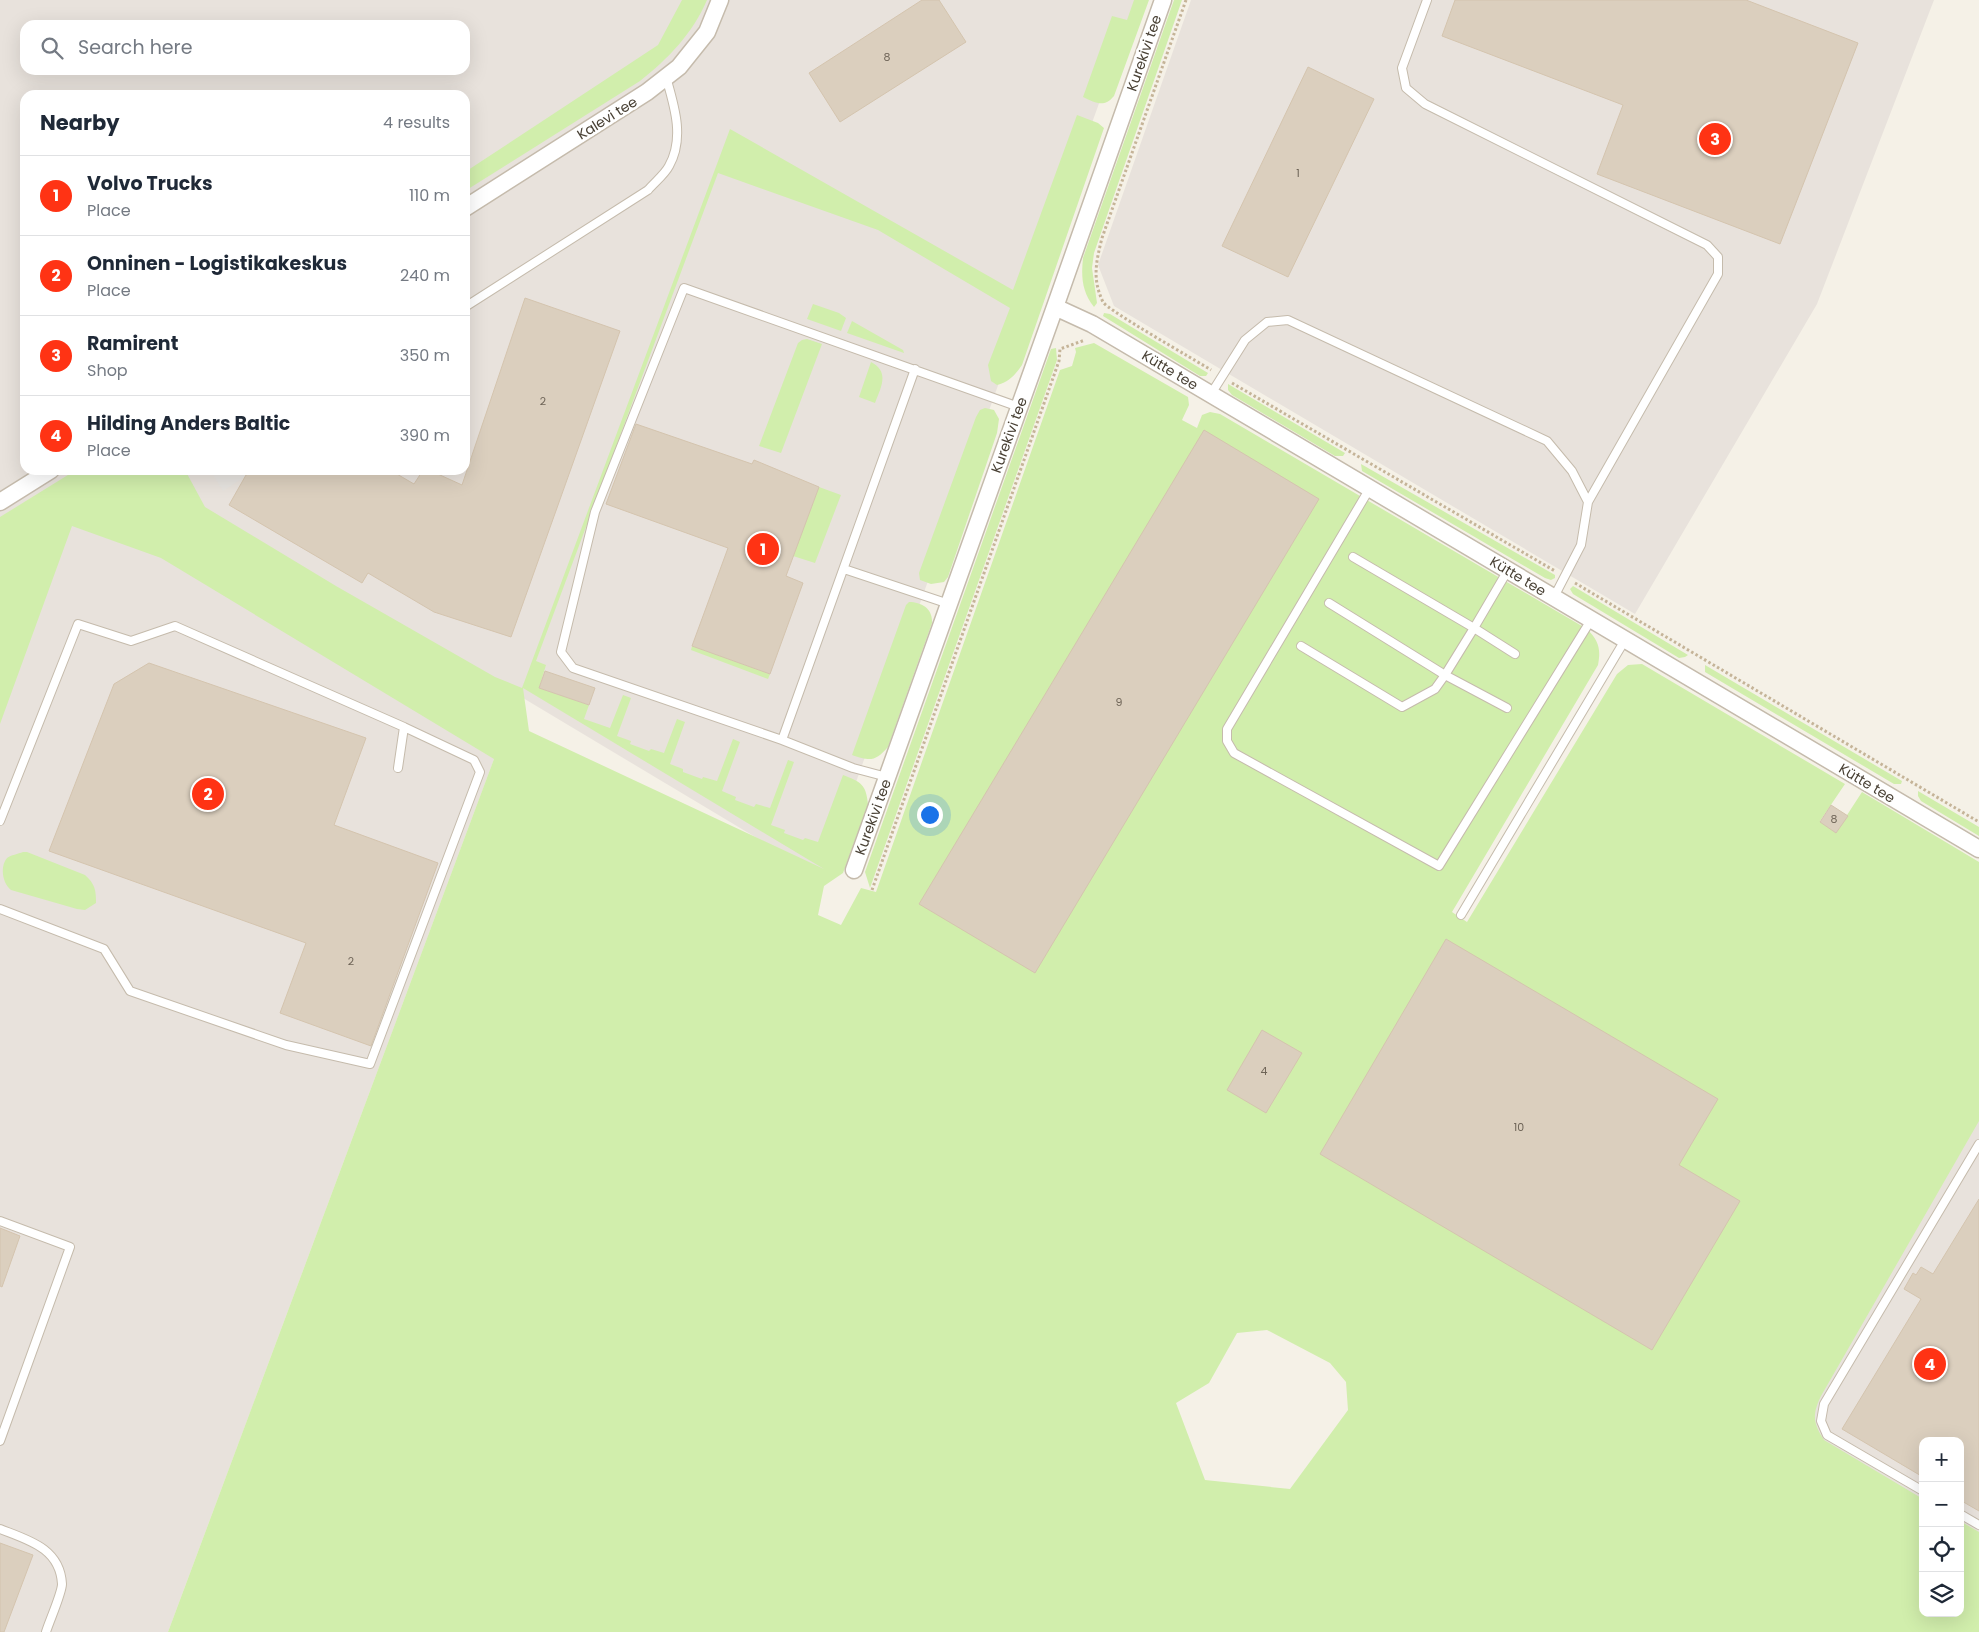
<!DOCTYPE html>
<meta charset="utf-8">
<style>
body{margin:0;font-family:Poppins,sans-serif;background:#f2f2f3;color:#1f2937}
.controls{position:absolute;right:15px;bottom:15px;display:grid;overflow:hidden;border-radius:10px;box-shadow:0 5px 20px #0002}
.controls button{width:45px;height:45px;display:grid;place-items:center;padding:0;border:0;border-bottom:1px solid #e0e1e3;background:#fff;color:#1f2937;font:25px sans-serif}
.you{position:absolute;left:929px;top:814px;width:18px;height:18px;margin:-12px;border:4px solid #fff;border-radius:50%;background:#1a73e8;box-shadow:0 0 0 8px #1a73e833}
.badge{display:grid;place-items:center;width:32px;height:32px;border-radius:50%;background:#ff3314;color:#fff;font-size:16px;font-weight:700}
.pin{position:absolute;translate:-50% -50%;border:2px solid #fff;box-shadow:0 1px 5px #0006}
.list{margin:0;padding:0;list-style:none}
h2{display:flex;justify-content:space-between;align-items:center;height:65px;margin:0;padding:0 20px;font-size:21px}
h2 small{font-size:16px;font-weight:400;color:#747a83}
.list li{display:grid;grid-template-columns:32px 1fr auto;gap:15px;align-items:center;box-sizing:border-box;height:80px;padding:0 20px;border-top:1px solid #e0e1e3}
.list b{display:block;font-size:19px;white-space:nowrap}
.list p{margin:0;font-size:16px;white-space:nowrap;color:#747a83}
.list em{font-size:16px;font-style:normal;color:#747a83}
.icon{flex:none;width:28px;height:28px;fill:none;stroke:currentColor;stroke-width:2;stroke-linecap:round;stroke-linejoin:round}
.map{position:relative;flex:none;width:1979px;height:1632px;overflow:hidden}
.search{position:absolute;background:#fff;box-shadow:0 5px 20px #0002;left:20px;top:20px;width:450px;height:55px;display:flex;align-items:center;gap:12px;box-sizing:border-box;padding:0 18px;border-radius:15px;color:#747a83;font-size:19px}
.panel{position:absolute;background:#fff;box-shadow:0 5px 20px #0002;left:20px;top:90px;width:450px;height:385px;border-radius:15px}
.map>svg:first-child{display:block}
.industrial{fill:#e8e2dc;fill-rule:evenodd}
.green{fill:#d1eeac;fill-rule:evenodd}
.parking{fill:#e6e3df}
.building{fill:#dbcfbe;stroke:#d4c4ae}
.lines{fill:none;stroke-linecap:round;stroke-linejoin:round}
.service-casing{stroke:#c5bbac;stroke-width:10}
.minor-casing{stroke:#c5bbac;stroke-width:19}
.path{stroke:#c5b498;stroke-width:3;stroke-dasharray:2.5 2.5;stroke-linecap:butt}
.service{stroke:#fff;stroke-width:8}
.minor{stroke:#fff;stroke-width:16}
.labels{text-anchor:middle;stroke-width:5;stroke-linejoin:round;paint-order:stroke}
.number-label{font-size:11px;fill:#6e6457}
.street-label{font-size:14px;fill:#494135;stroke:#fff}
</style>
<div class="map">
<svg width="1979" height="1632" viewBox="0 0 1979 1632">
<rect width="100%" height="100%" fill="#f5f1e7"/>
<path class="industrial" d="M 0,0 L 1136,0 L 822,877 L 518,695 L 168,1632 L 0,1632 ZM 25,25 L 465,25 L 465,70 L 25,70 ZM 25,95 L 465,95 L 465,470 L 25,470 Z
M 1191,0 L 1934,0 L 1817,304 L 1635,614 L 1114,306 L 1098,265 Z
M 1979,1104 L 1979,1536 L 1960,1525 L 1960,1441 L 1923,1441 L 1923,1503 L 1792,1426 Z"/>
<path class="green" d="M 682,0 L 707,0 C 693,33 668,59 640,81 L 465,191 L 465,172 L 658,45 Z
M 1134,0 L 1149,0 L 1114,96 C 1104,108 1096,103 1083,97 L 1112,16 L 1127,20 Z
M 1174,0 L 1182,0 L 1094,253 L 1092,268 L 1097,303 L 1094,307 C 1082,292 1081,277 1083,258 Z
M 1077,115 L 1098,123 L 1104,128 L 1022,365 C 1015,375 1009,382 997,385 L 991,381 L 988,365 L 1010,308 L 878,230 L 718,173 L 536,661 L 546,665 L 539,688 L 589,705 L 584,719 L 610,728 L 623,695 L 631,698 L 617,736 L 631,741 L 630,744 L 649,751 L 651,749 L 664,753 L 677,719 L 685,722 L 670,764 L 683,769 L 683,772 L 702,779 L 703,777 L 717,781 L 733,739 L 740,742 L 722,791 L 736,797 L 735,800 L 754,807 L 756,804 L 770,808 L 788,760 L 794,762 L 771,825 L 785,830 L 784,833 L 803,840 L 805,838 L 818,842 L 843,775 C 861,782 866,784 868,804 L 843,873 L 824,886 L 818,915 L 841,925 L 861,888 L 876,892 L 1060,370 L 1072,366 L 1076,352 L 1075,348 L 1094,343 L 1188,397 L 1189,405 L 1182,420 L 1197,428 L 1202,415 L 1210,412 L 1220,414 L 1587,629 C 1599,641 1601,649 1598,665 L 1452,912 L 1467,922 L 1617,674 L 1628,665 L 1642,664 L 1845,784 L 1820,821 L 1836,832 L 1862,792 L 1979,862 L 1979,1121 L 1821,1396 C 1812,1415 1813,1423 1824,1440 L 1923,1499 L 1923,1613 L 1960,1613 L 1960,1521 L 1979,1532 L 1979,1632 L 168,1632 L 494,759 L 161,558 L 72,526 L 0,724 L 0,517 L 76,470 L 185,470 L 205,507 L 336,586 L 495,677 L 522,688 L 730,129 L 1013,290 ZM 523,688 L 824,869 L 529,731 ZM 1267,1330 L 1330,1363 L 1346,1382 L 1348,1410 L 1290,1489 L 1205,1480 L 1176,1403 L 1209,1383 L 1237,1333 Z
M 813,304 L 839,313 L 846,318 L 841,331 L 807,319 Z
M 1104,313 L 1110,314 L 1208,373 L 1206,376 L 1200,376 L 1103,316 Z
M 852,321 L 903,350 L 904,353 L 847,333 Z
M 807,339 L 822,344 L 781,453 L 759,446 L 798,343 L 802,340 Z
M 1056,348 L 1057,360 L 870,888 L 865,872 L 1051,349 Z
M 871,362 C 890,372 881,387 875,403 L 859,397 Z
M 1228,384 L 1345,453 L 1343,456 L 1335,456 L 1232,395 L 1228,390 Z
M 985,408 L 994,410 L 999,419 L 997,433 L 948,577 L 944,582 L 931,584 L 920,580 L 919,573 L 976,417 L 980,410 Z
M 1361,464 L 1555,575 L 1555,578 L 1551,580 L 1545,578 L 1362,471 Z
M 819,487 L 841,495 L 815,563 L 793,556 Z
M 1573,586 L 1688,655 L 1685,657 L 1679,658 L 1573,594 L 1570,589 Z
M 909,602 C 922,602 933,609 932,623 L 888,747 C 875,762 870,761 852,755 L 906,605 Z
M 692,646 L 770,674 L 768,679 L 691,650 Z
M 1705,665 L 1902,781 L 1901,784 L 1894,784 L 1705,672 Z
M 1918,791 L 1979,827 L 1979,836 L 1921,801 L 1918,796 Z
M 23,852 L 27,852 L 85,875 C 95,884 96,890 96,903 L 85,910 L 77,909 L 11,890 C 2,883 0,866 7,858 C 11,855 18,854 23,852 Z"/>
<path class="parking" d="M 210,470 L 255,470 L 223,491 Z"/>
<path class="building" d="M 922,0 L 939,0 L 966,42 L 840,122 L 809,73 Z
M 1455,0 L 1746,0 L 1858,43 L 1780,244 L 1597,174 L 1623,105 L 1442,36 Z
M 1308,67 L 1374,99 L 1288,277 L 1222,246 Z
M 525,298 L 620,331 L 511,637 L 434,612 L 368,573 L 362,583 L 229,505 L 246,475 L 255,470 L 390,470 L 414,484 L 423,470 L 429,470 L 462,485 Z
M 636,424 L 752,464 L 754,460 L 819,487 L 786,576 L 803,583 L 770,674 L 692,646 L 728,548 L 606,504 Z
M 1204,430 L 1319,499 L 1035,973 L 919,904 Z
M 149,663 L 366,738 L 334,825 L 438,863 L 371,1046 L 280,1013 L 306,943 L 49,851 L 114,684 Z
M 545,671 L 595,688 L 589,705 L 539,688 Z
M 1831,805 L 1848,816 L 1836,833 L 1820,822 Z
M 1446,939 L 1718,1099 L 1679,1165 L 1740,1201 L 1652,1350 L 1320,1154 Z
M 1262,1030 L 1302,1053 L 1266,1113 L 1227,1090 Z
M 1979,1199 L 1979,1511 L 1960,1500 L 1960,1441 L 1923,1441 L 1923,1477 L 1842,1429 L 1921,1299 L 1904,1289 L 1913,1273 L 1916,1275 L 1921,1267 L 1933,1274 Z
M 0,1228 L 20,1236 L 2,1287 L 0,1286 Z
M 0,1543 L 33,1555 L 4,1632 L 0,1632 Z"/>
<g class="lines">
<g class="service-casing">
<path id="service" d="M 1427,0 L 1402,68 L 1406,88 L 1425,104 L 1707,245 L 1718,257 L 1718,274 L 1588,502 L 1581,545 L 1554,597
M 465,307 L 648,190 C 655,182 665,174 669,166 C 685,138 674,105 666,77
M 1211,394 L 1245,340 L 1267,322 L 1288,320 L 1547,441 L 1572,471 L 1588,502
M 1370,488 L 1227,729 L 1227,741 L 1234,753 L 1439,866 L 1591,620
M 1353,557 L 1474,628 L 1508,570
M 844,569 L 949,604
M 1329,603 L 1445,675 L 1474,628 L 1515,654
M 1301,646 L 1402,707 L 1435,689 L 1445,675 L 1507,708
M 782,740 L 915,369
M 887,777 L 853,768 L 782,740 L 573,668 L 561,652 L 595,512 L 684,288 L 1019,407
M 0,821 L 78,624 L 131,641 L 175,626 L 404,727 L 398,768
M 0,909 L 104,949 L 130,991 L 286,1045 L 370,1064 L 480,772 L 474,760 L 404,727
M 1461,915 L 1625,640
M 0,1221 L 70,1247 L 0,1441
M 1923,1491 L 1827,1435 L 1821,1421 L 1824,1404 L 1979,1144
M 1960,1514 L 1979,1525
M 0,1529 C 28,1540 60,1548 62,1584 C 62,1593 49,1622 46,1632"/>
</g>
<g class="minor-casing">
<path id="minor" d="M 465,208 L 647,92 L 679,67 L 707,32 L 720,0
M 1055,307 L 1092,324 L 1979,849
M 0,502 L 51,470
M 854,870 L 1055,307 L 1163,0"/>
</g>
<path class="path" d="M 1186,0 L 1102,238 C 1096,262 1092,279 1103,302 C 1107,310 1197,361 1211,370
M 1232,383 L 1555,571
M 1575,583 L 1979,822
M 872,890 L 1059,361 L 1060,349 L 1085,340"/>
<use href="#service" class="service"/>
<use href="#minor" class="minor"/>
</g>
<g class="labels">
<g class="number-label">
<text x="887" y="61">8</text>
<text x="1298" y="177">1</text>
<text x="543" y="405">2</text>
<text x="1119" y="706">9</text>
<text x="1834" y="823">8</text>
<text x="351" y="965">2</text>
<text x="1264" y="1075">4</text>
<text x="1519" y="1131">10</text>
</g>
<g class="street-label">
<text transform="translate(1144 53) rotate(-71)" y="5">Kurekivi tee</text>
<text transform="translate(607 118) rotate(-32)" y="5">Kalevi tee</text>
<text transform="translate(1170 370) rotate(31)" y="5">Kütte tee</text>
<text transform="translate(1009 435) rotate(-70)" y="5">Kurekivi tee</text>
<text transform="translate(1518 576) rotate(31)" y="5">Kütte tee</text>
<text transform="translate(1867 783) rotate(31)" y="5">Kütte tee</text>
<text transform="translate(873 817) rotate(-70)" y="5">Kurekivi tee</text>
</g>
</g>
</svg>
<div class="controls">
<button>+</button>
<button>−</button>
<button><svg class="icon" aria-label="locate" viewBox="0 0 24 24"><circle cx="12" cy="12" r="6"/><path d="M12 2v4M12 18v4M2 12h4M18 12h4"/></svg></button>
<button><svg class="icon" aria-label="layers" viewBox="0 0 24 24"><path d="M12 4l9 5-9 5-9-5zM3 14l9 5 9-5"/></svg></button>
</div>
<div class="you"></div>
<div class="pin badge" style="left:763px;top:549px">1</div>
<div class="pin badge" style="left:208px;top:794px">2</div>
<div class="pin badge" style="left:1715px;top:139px">3</div>
<div class="pin badge" style="left:1930px;top:1364px">4</div>
<div class="search"><svg class="icon" aria-label="search" viewBox="0 0 24 24"><circle cx="10" cy="10" r="6"/><path d="M15 15l6 6"/></svg>Search here</div>
<section class="panel">
<h2>Nearby<small>4 results</small></h2>
<ul class="list">
<li><span class="badge">1</span><div><b>Volvo Trucks</b><p>Place</p></div><em>110 m</em></li>
<li><span class="badge">2</span><div><b>Onninen - Logistikakeskus</b><p>Place</p></div><em>240 m</em></li>
<li><span class="badge">3</span><div><b>Ramirent</b><p>Shop</p></div><em>350 m</em></li>
<li><span class="badge">4</span><div><b>Hilding Anders Baltic</b><p>Place</p></div><em>390 m</em></li>
</ul>
</section>
</div>
